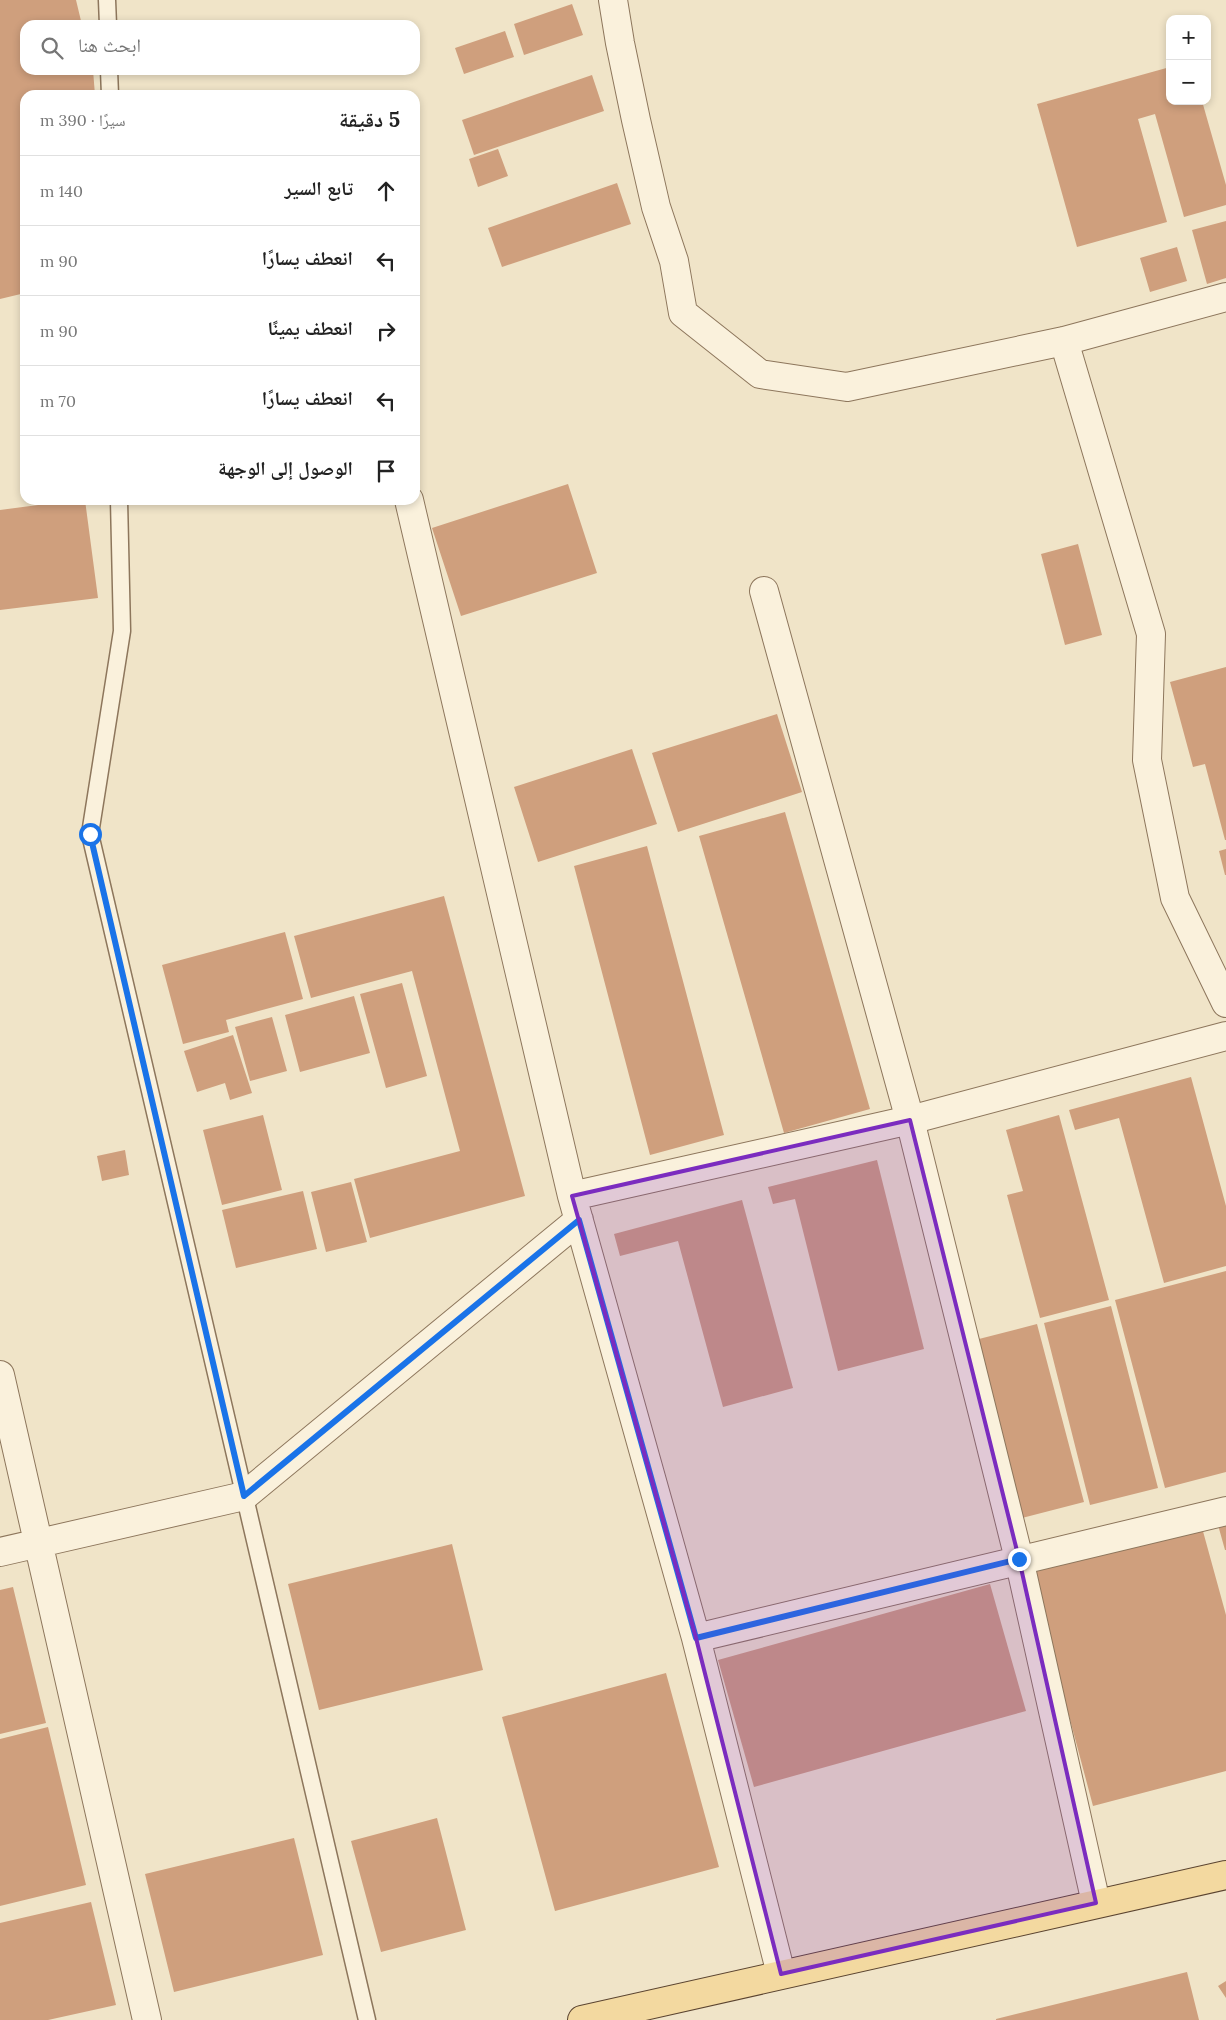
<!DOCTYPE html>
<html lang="ar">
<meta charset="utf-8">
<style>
body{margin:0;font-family:Lora,"Noto Naskh Arabic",serif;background:#f2f2f2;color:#222;direction:rtl}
.controls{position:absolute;right:15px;top:15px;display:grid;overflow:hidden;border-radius:10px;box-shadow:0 2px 8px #0003}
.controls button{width:45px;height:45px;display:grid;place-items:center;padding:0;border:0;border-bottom:1px solid #e0e0e0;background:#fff;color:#222;font:25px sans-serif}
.stop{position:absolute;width:15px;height:15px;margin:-11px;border:4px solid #1a73e8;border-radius:50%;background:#fff}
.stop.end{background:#1a73e8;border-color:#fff;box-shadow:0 1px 5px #0008}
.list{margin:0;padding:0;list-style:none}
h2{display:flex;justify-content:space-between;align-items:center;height:65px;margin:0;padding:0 20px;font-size:21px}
h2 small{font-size:16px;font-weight:400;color:#767676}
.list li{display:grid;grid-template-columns:32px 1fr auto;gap:15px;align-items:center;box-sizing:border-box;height:70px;padding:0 20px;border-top:1px solid #e0e0e0}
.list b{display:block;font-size:19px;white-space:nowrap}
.list em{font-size:16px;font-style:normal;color:#767676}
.icon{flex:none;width:28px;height:28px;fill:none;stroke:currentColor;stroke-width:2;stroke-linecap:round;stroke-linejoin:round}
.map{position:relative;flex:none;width:1226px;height:2020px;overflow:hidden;direction:ltr}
.search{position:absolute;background:#fff;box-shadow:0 2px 8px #0003;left:20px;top:20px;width:400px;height:55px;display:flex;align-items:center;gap:12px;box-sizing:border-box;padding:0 18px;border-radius:15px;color:#767676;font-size:19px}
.panel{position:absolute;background:#fff;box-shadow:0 2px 8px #0003;left:20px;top:90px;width:400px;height:415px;border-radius:15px;direction:rtl}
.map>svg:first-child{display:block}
.building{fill:#cf9f7d}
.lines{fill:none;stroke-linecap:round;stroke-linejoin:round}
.service-casing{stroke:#8d765c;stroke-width:19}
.minor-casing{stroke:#8d765c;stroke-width:30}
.primary-casing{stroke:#5b4430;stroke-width:30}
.service{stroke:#faf1dc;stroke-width:16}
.minor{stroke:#faf1dc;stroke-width:28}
.primary{stroke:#f3d9a0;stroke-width:28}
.route{stroke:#1a73e8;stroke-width:6}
.marked{fill:#7b2cbf;fill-opacity:0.2;stroke:#7b2cbf;stroke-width:4;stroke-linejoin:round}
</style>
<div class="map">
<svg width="1226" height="2020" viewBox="0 0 1226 2020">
<rect width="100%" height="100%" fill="#f0e4c8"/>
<path class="building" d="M 0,0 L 76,0 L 82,25 L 25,25 L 25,70 L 93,70 L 95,95 L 25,95 L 25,293 L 0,299 Z
M 572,4 L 583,35 L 524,55 L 514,24 Z
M 505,31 L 514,57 L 464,74 L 455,48 Z
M 1170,67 L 1170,101 L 1202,101 L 1226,185 L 1226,205 L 1184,217 L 1155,114 L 1138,119 L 1167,222 L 1077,247 L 1037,104 Z
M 592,75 L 604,111 L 474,155 L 462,120 Z
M 498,149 L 508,176 L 478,187 L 469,159 Z
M 617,183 L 631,224 L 502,267 L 488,228 Z
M 1226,221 L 1226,278 L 1207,284 L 1192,230 Z
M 1177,247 L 1187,281 L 1150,292 L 1140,258 Z
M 568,484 L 597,573 L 461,616 L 432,528 Z
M 76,500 L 85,500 L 98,598 L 0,610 L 0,510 Z
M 1078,544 L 1102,635 L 1065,645 L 1041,554 Z
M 1226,667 L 1226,840 L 1225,840 L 1205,764 L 1193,767 L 1170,682 Z
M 777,714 L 802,792 L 678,832 L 652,753 Z
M 632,749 L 657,824 L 538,862 L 514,787 Z
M 785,812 L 870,1109 L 784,1133 L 699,836 Z
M 647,846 L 724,1135 L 650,1155 L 574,866 Z
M 1226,849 L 1226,875 L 1225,875 L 1219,851 Z
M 444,896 L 525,1196 L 370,1238 L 354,1179 L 460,1151 L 412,971 L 311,998 L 294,936 Z
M 285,932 L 303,999 L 226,1020 L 229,1032 L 183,1044 L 162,965 Z
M 402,983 L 427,1076 L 386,1088 L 360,994 Z
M 354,996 L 370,1053 L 300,1072 L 285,1015 Z
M 272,1017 L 287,1071 L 250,1081 L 235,1027 Z
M 233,1035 L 252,1093 L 230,1100 L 225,1083 L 197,1092 L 184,1051 Z
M 1191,1077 L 1226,1206 L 1226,1266 L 1164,1283 L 1119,1118 L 1075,1130 L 1069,1110 Z
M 263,1115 L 282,1190 L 222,1205 L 203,1130 Z
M 1059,1115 L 1109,1300 L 1040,1318 L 1007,1195 L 1023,1191 L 1006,1130 Z
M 125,1150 L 129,1175 L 102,1181 L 97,1156 Z
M 877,1160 L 924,1349 L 838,1371 L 795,1199 L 773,1204 L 768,1187 Z
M 351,1182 L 367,1242 L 326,1252 L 311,1192 Z
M 303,1191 L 317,1249 L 236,1268 L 222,1210 Z
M 742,1200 L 793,1388 L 723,1407 L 678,1241 L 620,1256 L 614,1234 Z
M 1226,1271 L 1226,1472 L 1165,1488 L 1115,1300 Z
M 1111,1306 L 1158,1488 L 1090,1505 L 1044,1323 Z
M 1037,1324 L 1084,1502 L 1022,1518 L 975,1340 Z
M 1226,1523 L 1226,1550 L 1225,1550 L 1218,1525 Z
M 1201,1524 L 1226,1615 L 1226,1771 L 1093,1806 L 1030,1569 Z
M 452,1544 L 483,1670 L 319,1710 L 288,1584 Z
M 990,1584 L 1026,1711 L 754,1787 L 718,1660 Z
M 13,1587 L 46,1723 L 0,1734 L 0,1590 Z
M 666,1673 L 719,1867 L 555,1911 L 502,1717 Z
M 48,1727 L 86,1885 L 0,1906 L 0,1739 Z
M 437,1818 L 466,1930 L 381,1952 L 351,1841 Z
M 294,1838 L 323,1955 L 174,1992 L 145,1874 Z
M 91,1902 L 116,2005 L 48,2020 L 0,2020 L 0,1923 Z
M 1187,1972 L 1199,2020 L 996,2020 L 996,2019 Z
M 1226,1981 L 1226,1998 L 1218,1986 Z"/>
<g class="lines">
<g class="service-casing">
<path id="service" d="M 107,0 L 108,25
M 109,70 L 110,95
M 119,500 L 122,631 L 90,834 L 367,2020"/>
</g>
<g class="minor-casing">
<path id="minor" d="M 613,0 L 620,43 L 636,120 L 656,207 L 674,261 L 683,313 L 760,374 L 847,387 L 1064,341 L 1226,297
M 1064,341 L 1151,634 L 1147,760 L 1175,898 L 1226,1003
M 409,500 L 572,1196 L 696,1638 L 781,1974
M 764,591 L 910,1120 L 1019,1559 L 1096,1903
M 572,1196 L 910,1120 L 1226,1036
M 0,1375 L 147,2020
M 0,1552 L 244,1496 L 579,1220
M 696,1638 L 1226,1511"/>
</g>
<g class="primary-casing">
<path id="primary" d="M 582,2020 L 1226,1875"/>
</g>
<use href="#service" class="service"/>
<use href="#minor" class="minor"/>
<use href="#primary" class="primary"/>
</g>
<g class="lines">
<path class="route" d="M 90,834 L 244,1496 L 579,1220 L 696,1638 L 1019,1559"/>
</g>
<path class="marked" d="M 910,1120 L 1019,1559 L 1096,1903 L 781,1974 L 696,1638 L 572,1196 Z"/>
</svg>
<div class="controls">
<button>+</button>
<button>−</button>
</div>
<div class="stop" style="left:90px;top:834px"></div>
<div class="stop end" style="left:1019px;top:1559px"></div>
<div class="search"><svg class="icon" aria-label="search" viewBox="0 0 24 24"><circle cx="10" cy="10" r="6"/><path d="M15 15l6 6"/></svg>ابحث هنا</div>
<section class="panel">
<h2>5 دقيقة<small>سيرًا · 390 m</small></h2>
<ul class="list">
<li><svg class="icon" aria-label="ahead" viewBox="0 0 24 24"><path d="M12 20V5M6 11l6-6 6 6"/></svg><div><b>تابع السير</b></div><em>140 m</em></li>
<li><svg class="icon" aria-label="left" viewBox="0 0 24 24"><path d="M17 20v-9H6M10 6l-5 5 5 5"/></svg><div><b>انعطف يسارًا</b></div><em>90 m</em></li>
<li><svg class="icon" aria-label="right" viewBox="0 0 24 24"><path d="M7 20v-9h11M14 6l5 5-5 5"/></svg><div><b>انعطف يمينًا</b></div><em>90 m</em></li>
<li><svg class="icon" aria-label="left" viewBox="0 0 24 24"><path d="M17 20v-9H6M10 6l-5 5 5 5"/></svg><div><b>انعطف يسارًا</b></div><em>70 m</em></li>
<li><svg class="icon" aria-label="arrive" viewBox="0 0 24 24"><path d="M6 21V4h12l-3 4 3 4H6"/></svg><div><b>الوصول إلى الوجهة</b></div></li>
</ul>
</section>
</div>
